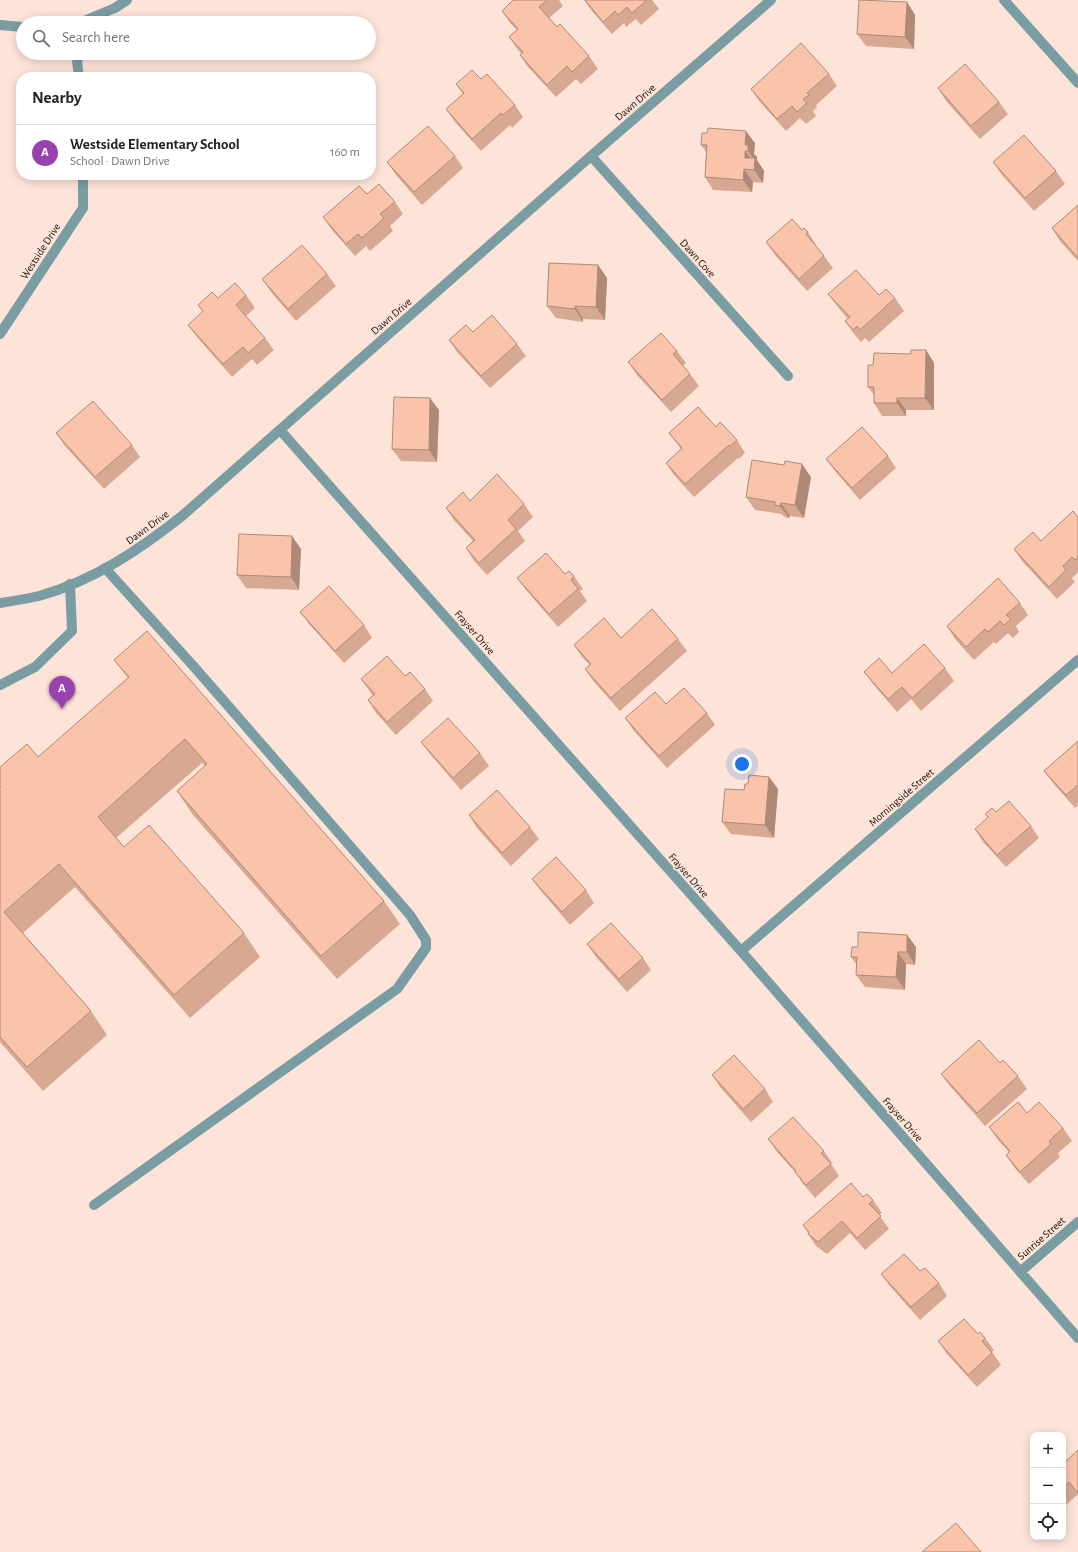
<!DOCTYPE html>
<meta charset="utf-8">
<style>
body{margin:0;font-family:"Alegreya Sans",sans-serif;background:#f6f6f6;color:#222}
.controls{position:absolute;right:12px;bottom:12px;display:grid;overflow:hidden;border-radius:8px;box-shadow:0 2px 10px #0003}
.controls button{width:36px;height:36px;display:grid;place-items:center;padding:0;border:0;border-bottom:1px solid #e0e0e0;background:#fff;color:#222;font:20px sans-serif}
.you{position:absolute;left:742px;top:764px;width:14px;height:14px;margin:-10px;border:3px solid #fff;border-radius:50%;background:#1a73e8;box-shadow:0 0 0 6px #1a73e833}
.badge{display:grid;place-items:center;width:26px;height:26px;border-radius:50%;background:#9942af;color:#fff;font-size:13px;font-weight:700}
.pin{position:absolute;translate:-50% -33px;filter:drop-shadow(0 1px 2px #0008)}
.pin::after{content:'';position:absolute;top:21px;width:14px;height:12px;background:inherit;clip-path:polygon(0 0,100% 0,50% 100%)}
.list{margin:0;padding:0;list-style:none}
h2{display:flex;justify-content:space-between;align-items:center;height:52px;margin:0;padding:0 16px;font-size:17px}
h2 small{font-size:13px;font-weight:400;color:#767676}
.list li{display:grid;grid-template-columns:26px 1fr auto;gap:12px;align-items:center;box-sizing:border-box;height:56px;padding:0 16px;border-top:1px solid #e0e0e0}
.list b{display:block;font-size:15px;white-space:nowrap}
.list p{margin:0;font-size:13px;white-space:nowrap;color:#767676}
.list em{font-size:13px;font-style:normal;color:#767676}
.icon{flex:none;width:22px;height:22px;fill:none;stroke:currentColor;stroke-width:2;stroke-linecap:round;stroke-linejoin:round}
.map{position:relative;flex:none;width:1078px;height:1552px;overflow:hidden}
.search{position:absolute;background:#fff;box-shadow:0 2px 10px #0003;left:16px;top:16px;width:360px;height:44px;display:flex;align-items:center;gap:10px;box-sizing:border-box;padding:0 14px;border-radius:22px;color:#767676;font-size:15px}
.panel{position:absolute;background:#fff;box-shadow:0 2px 10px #0003;left:16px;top:72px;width:360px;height:108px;border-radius:16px}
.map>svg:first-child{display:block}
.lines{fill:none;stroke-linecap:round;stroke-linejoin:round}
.minor{stroke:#7a9da4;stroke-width:10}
.wall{fill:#d7a992}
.shaded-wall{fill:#af8977}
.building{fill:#fac4aa;stroke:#af8977}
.labels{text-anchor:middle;stroke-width:3.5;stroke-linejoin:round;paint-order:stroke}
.street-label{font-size:11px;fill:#18100c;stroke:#fee4d8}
</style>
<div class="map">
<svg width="1078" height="1552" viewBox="0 0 1078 1552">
<rect width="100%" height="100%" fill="#fee4d8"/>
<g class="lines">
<path class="minor" d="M 1004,0 L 1078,83
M 79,23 L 115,8 L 127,0
M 0,25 L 23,27
M 76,53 L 79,77
M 591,156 L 788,376
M 0,334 L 83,208 L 83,175
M 280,430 L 741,951 L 1078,1338
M 0,603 C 13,601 26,599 39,596 C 93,581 139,550 182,516 L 591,156 L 771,0
M 0,685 L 35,667 L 72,631 L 70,584
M 741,951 L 1078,660
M 94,1205 L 397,989 L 426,948 L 426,940 L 410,915 L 196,669 L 105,568
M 1020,1272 L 1078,1222"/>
</g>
<path class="wall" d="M 512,0 L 559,0 L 563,6 L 549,18 L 557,27 L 589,56 L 598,69 L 581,84 L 576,79 L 556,97 L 528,67 L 520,55 L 521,53 L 518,50 L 509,37 L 517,30 L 510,23 L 502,11 L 513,0 Z
M 584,0 L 652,0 L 659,9 L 641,25 L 636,19 L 626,27 L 624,23 L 612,34 L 592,11 Z
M 907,2 L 915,15 L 914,49 L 866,46 L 857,34 Z
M 829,74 L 837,86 L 816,105 L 817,107 L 813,111 L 816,116 L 806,124 L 800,118 L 786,131 L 760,102 L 751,89 Z
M 481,79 L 515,105 L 523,117 L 512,128 L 510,125 L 481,151 L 455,122 L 446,109 L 463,94 L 456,84 Z
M 938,88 L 999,102 L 1008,114 L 980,139 L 946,101 Z
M 755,143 L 754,154 L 757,157 L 757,160 L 764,171 L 763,183 L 753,182 L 752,192 L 713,190 L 705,177 L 706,152 L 701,145 Z
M 455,156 L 463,168 L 422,205 L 396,175 L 387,162 Z
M 993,162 L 1056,171 L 1065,184 L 1034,211 L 1002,175 Z
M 367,194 L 395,202 L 403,214 L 390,226 L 393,231 L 370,251 L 366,246 L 355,256 L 332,230 L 323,217 Z
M 1078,205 L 1078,261 L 1060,241 L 1052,228 Z
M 802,230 L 808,232 L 816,245 L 816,246 L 824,256 L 833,268 L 807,291 L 775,255 L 766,242 Z
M 598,265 L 607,278 L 605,320 L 583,319 L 583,322 L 556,318 L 547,306 Z
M 327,274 L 336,286 L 296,321 L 271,292 L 262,279 Z
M 828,294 L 879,295 L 895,298 L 904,311 L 869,342 L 865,338 L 861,342 L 854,334 L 845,321 L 848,319 L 837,306 Z
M 246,295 L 255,308 L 246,316 L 265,338 L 274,350 L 257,365 L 252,359 L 232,377 L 197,337 L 188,325 L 203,312 L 198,305 L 218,298 Z
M 449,340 L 517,344 L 526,356 L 490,388 L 457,352 Z
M 926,350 L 934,363 L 934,410 L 906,410 L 906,416 L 882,416 L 874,403 L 874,395 L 868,387 L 873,365 L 911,354 Z
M 677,351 L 686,363 L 683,366 L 690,374 L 699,386 L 671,412 L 637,375 L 628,362 Z
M 439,410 L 437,462 L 401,461 L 392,449 Z
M 716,427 L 737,440 L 745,453 L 739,459 L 738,458 L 694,497 L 674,475 L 666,463 L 681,449 L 669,433 Z
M 56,433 L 132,445 L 140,457 L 104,489 L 65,446 Z
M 888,456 L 896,468 L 860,500 L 835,471 L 826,459 Z
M 811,477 L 804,518 L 790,516 L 789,518 L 784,517 L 782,514 L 755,510 L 746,497 Z
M 470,501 L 524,504 L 533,517 L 518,531 L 525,541 L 487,575 L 474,561 L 466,548 L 473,541 L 454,520 L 446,508 Z
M 1078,517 L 1078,572 L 1072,578 L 1075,582 L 1057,599 L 1022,561 L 1014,549 L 1041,541 Z
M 301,549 L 299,590 L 246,588 L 237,575 Z
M 574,576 L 583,589 L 580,591 L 587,601 L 558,627 L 526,590 L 517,578 Z
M 1020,603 L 1028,615 L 1016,626 L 1019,632 L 1013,638 L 1008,633 L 996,644 L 994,642 L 974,660 L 955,639 L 947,626 Z
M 300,612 L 364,625 L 372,638 L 344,663 L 309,624 Z
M 621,638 L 678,639 L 687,651 L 620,711 L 594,682 L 585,669 L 590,665 L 582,657 L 574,645 Z
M 114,660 L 384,901 L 400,924 L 337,979 L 193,815 L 177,791 L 205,766 L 202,763 L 116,838 L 124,847 L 244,933 L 260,957 L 190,1018 L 75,887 L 23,933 L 91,1011 L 107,1035 L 43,1091 L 0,1042 L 0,767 L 38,757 L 128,678 Z
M 945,668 L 954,681 L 921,711 L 911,699 L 897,712 L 873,684 L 864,672 L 892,673 Z
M 405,676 L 425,689 L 433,701 L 396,735 L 376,713 L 368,700 L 373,696 L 361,679 Z
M 666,704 L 707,713 L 715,725 L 667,768 L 634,731 L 625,718 Z
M 1078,741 L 1078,805 L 1075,808 L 1053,783 L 1044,771 Z
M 421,742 L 480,753 L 489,766 L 461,790 L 430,754 Z
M 769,777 L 778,789 L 774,838 L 731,834 L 722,822 L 748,784 Z
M 985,814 L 1031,826 L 1039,838 L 1006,867 L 983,842 L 975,829 L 988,818 Z
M 469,815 L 530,827 L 539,839 L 511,866 L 477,828 Z
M 532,879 L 586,890 L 594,903 L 570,925 L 541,891 Z
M 907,935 L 916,947 L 915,965 L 906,964 L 905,990 L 865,987 L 856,975 L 857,965 L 851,957 L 858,947 Z
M 587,944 L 643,958 L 651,970 L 627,992 L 596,957 Z
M 1000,1063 L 1018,1076 L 1027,1089 L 985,1126 L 950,1086 L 941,1074 Z
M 712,1075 L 765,1089 L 773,1102 L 751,1122 L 720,1087 Z
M 1027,1113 L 1063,1128 L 1072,1141 L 1058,1153 L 1060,1157 L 1029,1184 L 1014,1167 L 1006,1155 L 1009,1152 L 998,1140 L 989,1127 Z
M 768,1139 L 824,1151 L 832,1163 L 831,1164 L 839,1176 L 815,1198 L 804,1185 L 795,1172 L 777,1152 Z
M 873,1200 L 882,1213 L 879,1215 L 889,1229 L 865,1250 L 850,1233 L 827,1254 L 816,1246 L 808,1234 L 808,1233 L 803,1225 Z
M 920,1271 L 939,1283 L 947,1296 L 920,1320 L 890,1286 L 881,1274 Z
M 978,1334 L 985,1338 L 994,1350 L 992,1352 L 1001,1365 L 977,1387 L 947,1354 L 938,1341 Z
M 1078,1450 L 1078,1496 L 1077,1495 L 1065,1506 L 1063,1503 L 1063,1464 Z"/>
<path class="shaded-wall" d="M 907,2 L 915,15 L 914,49 L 905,37 Z
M 746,131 L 755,143 L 754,154 L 757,157 L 757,160 L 764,171 L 763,183 L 754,170 L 755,161 L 748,151 L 745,145 Z
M 745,151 L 754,163 L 745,158 Z
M 744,169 L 753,182 L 752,192 L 743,180 Z
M 598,265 L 607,278 L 605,320 L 596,307 Z
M 575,306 L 583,319 L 583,322 L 575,309 Z
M 926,350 L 934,363 L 934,410 L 925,398 Z
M 430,398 L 439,410 L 437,462 L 429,450 Z
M 897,398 L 906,410 L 906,416 L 897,403 Z
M 802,464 L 811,477 L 804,518 L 795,505 Z
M 781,503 L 790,516 L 789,518 L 780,506 Z
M 292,536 L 301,549 L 299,590 L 291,577 Z
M 769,777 L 778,789 L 774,838 L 765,825 Z
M 907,935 L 916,947 L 915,965 L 907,952 Z
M 898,952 L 906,964 L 905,990 L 896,977 Z"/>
<path class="building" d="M 513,0 L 547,0 L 539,7 L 557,27 L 560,24 L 589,56 L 572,72 L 567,66 L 547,85 L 520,55 L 523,52 L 509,37 L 518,29 L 502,11 Z
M 585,0 L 647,0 L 632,13 L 627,7 L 618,15 L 615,11 L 603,22 Z
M 859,0 L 907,2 L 905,37 L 857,34 Z
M 801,43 L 829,74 L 807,93 L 809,95 L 803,99 L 807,103 L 797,112 L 792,106 L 777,119 L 751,89 Z
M 965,64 L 999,102 L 971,126 L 938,88 Z
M 472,70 L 481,79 L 487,74 L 515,105 L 503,115 L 501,113 L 472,139 L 446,109 L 464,93 L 456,84 Z
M 428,126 L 455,156 L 414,192 L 387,162 Z
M 708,128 L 746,131 L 745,145 L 748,145 L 748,151 L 745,151 L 745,158 L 755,158 L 754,170 L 744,169 L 743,180 L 705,177 L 707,145 L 701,145 L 702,133 L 707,133 Z
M 1024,135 L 1056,171 L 1025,198 L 993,162 Z
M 379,184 L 395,202 L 380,214 L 384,218 L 362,238 L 358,234 L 346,244 L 323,217 L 359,186 L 367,194 Z
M 1078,205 L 1078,258 L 1052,228 Z
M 792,219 L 802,230 L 804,228 L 808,232 L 806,234 L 824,256 L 799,279 L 766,242 Z
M 302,245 L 327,274 L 288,309 L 262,279 Z
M 549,263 L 598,265 L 596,307 L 575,306 L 575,309 L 547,306 Z
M 856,270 L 879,295 L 886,289 L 895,298 L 860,330 L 857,326 L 853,330 L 845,321 L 850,317 L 828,294 Z
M 235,283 L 246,295 L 236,305 L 265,338 L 248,353 L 243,347 L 223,364 L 188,325 L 203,311 L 198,305 L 212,292 L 218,298 Z
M 492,315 L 517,344 L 481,376 L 449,340 L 466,325 L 473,332 Z
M 661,333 L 677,351 L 673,354 L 690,374 L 662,400 L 628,362 Z
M 911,350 L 926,350 L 925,398 L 897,398 L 897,403 L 874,403 L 874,387 L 868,387 L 868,365 L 873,365 L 874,353 L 911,354 Z
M 394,397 L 430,398 L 429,450 L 392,449 Z
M 93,401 L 132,445 L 95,477 L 56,433 Z
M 698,407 L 716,427 L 720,422 L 737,440 L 730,446 L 729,445 L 685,484 L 666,463 L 682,448 L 669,433 Z
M 862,427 L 888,456 L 852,488 L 826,459 Z
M 752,460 L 784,465 L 785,461 L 802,464 L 795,505 L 781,503 L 780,506 L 775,505 L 775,502 L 746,497 Z
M 497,474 L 524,504 L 508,520 L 516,529 L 479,563 L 466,548 L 475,540 L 446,508 L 463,492 L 470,501 Z
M 1073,511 L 1078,517 L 1078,557 L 1075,560 L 1072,557 L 1063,566 L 1066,570 L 1049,587 L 1014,549 L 1033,532 L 1041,541 Z
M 239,534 L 292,536 L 291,577 L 237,575 Z
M 546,553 L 565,574 L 569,571 L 574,576 L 571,580 L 578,589 L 549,614 L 517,578 Z
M 998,578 L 1020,603 L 1006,615 L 1011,619 L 1004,625 L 1000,621 L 988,632 L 985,629 L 966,647 L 947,626 Z
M 329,586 L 364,625 L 335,651 L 300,612 Z
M 652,609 L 678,639 L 611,698 L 585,669 L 591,664 L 574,645 L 604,618 L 621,638 Z
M 147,631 L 384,901 L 321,956 L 177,791 L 207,764 L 185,739 L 98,817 L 124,847 L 149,825 L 244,933 L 174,995 L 59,864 L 4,912 L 91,1011 L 27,1067 L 0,1037 L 0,787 L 1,787 L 0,786 L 0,767 L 27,744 L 38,757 L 129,677 L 114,660 Z
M 924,644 L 945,668 L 912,698 L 902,687 L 888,699 L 864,672 L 879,658 L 892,673 Z
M 387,656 L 405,676 L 410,672 L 425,689 L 387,722 L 368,700 L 375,694 L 361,679 Z
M 684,688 L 707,713 L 659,756 L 625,718 L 655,692 L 666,704 Z
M 448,718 L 480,753 L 453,778 L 421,742 Z
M 1078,741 L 1078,785 L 1066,795 L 1044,771 Z
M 749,775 L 769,777 L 765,825 L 722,822 L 725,789 L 744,790 L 745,784 L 748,784 Z
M 497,790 L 530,827 L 502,853 L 469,815 Z
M 1009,801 L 1031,826 L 997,855 L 975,829 L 988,817 L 985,814 L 992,808 L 996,812 Z
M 556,857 L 586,890 L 562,912 L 532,879 Z
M 611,923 L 643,958 L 619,979 L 587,944 Z
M 858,932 L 907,935 L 907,952 L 898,952 L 896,977 L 856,975 L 857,957 L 851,957 L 852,947 L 858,947 Z
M 979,1040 L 1000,1063 L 1003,1060 L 1018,1076 L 977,1113 L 941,1074 Z
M 734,1055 L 765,1089 L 743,1109 L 712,1075 Z
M 1018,1102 L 1027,1113 L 1039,1102 L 1063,1128 L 1049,1141 L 1051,1144 L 1020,1172 L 1006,1155 L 1010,1151 L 989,1127 Z
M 793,1117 L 824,1151 L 821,1153 L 831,1164 L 806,1185 L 795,1172 L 796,1171 L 768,1139 Z
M 851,1183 L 863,1197 L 867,1194 L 873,1200 L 869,1204 L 881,1216 L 857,1238 L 842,1221 L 818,1242 L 808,1234 L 809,1232 L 803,1225 Z
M 904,1254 L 920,1271 L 925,1268 L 939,1283 L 911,1307 L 881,1274 Z
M 964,1319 L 978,1334 L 980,1332 L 985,1338 L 982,1341 L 992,1353 L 968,1375 L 938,1341 Z
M 1078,1450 L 1078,1493 L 1069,1482 L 1063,1487 L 1063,1464 Z
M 956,1523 L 981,1552 L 922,1552 Z"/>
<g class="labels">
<g class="street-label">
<text transform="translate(635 102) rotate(-41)" y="4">Dawn Drive</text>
<text transform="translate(40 251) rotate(-57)" y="4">Westside Drive</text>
<text transform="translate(698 258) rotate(48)" y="4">Dawn Cove</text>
<text transform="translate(391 316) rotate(-41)" y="4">Dawn Drive</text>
<text transform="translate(147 527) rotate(-36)" y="4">Dawn Drive</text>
<text transform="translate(475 632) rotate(49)" y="4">Frayser Drive</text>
<text transform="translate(901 797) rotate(-41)" y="4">Morningside Street</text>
<text transform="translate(689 875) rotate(49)" y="4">Frayser Drive</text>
<text transform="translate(903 1119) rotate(49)" y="4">Frayser Drive</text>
<text transform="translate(1041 1238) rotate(-41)" y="4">Sunrise Street</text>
</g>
</g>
</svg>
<div class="controls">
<button>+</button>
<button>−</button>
<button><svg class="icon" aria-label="locate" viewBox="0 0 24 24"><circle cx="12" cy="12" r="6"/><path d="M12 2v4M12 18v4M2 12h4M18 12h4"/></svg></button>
</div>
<div class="you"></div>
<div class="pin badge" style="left:62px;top:709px">A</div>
<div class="search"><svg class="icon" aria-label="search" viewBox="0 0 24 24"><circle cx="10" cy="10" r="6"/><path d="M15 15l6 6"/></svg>Search here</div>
<section class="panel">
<h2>Nearby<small></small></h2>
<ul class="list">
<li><span class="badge">A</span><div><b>Westside Elementary School</b><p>School · Dawn Drive</p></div><em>160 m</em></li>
</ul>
</section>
</div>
